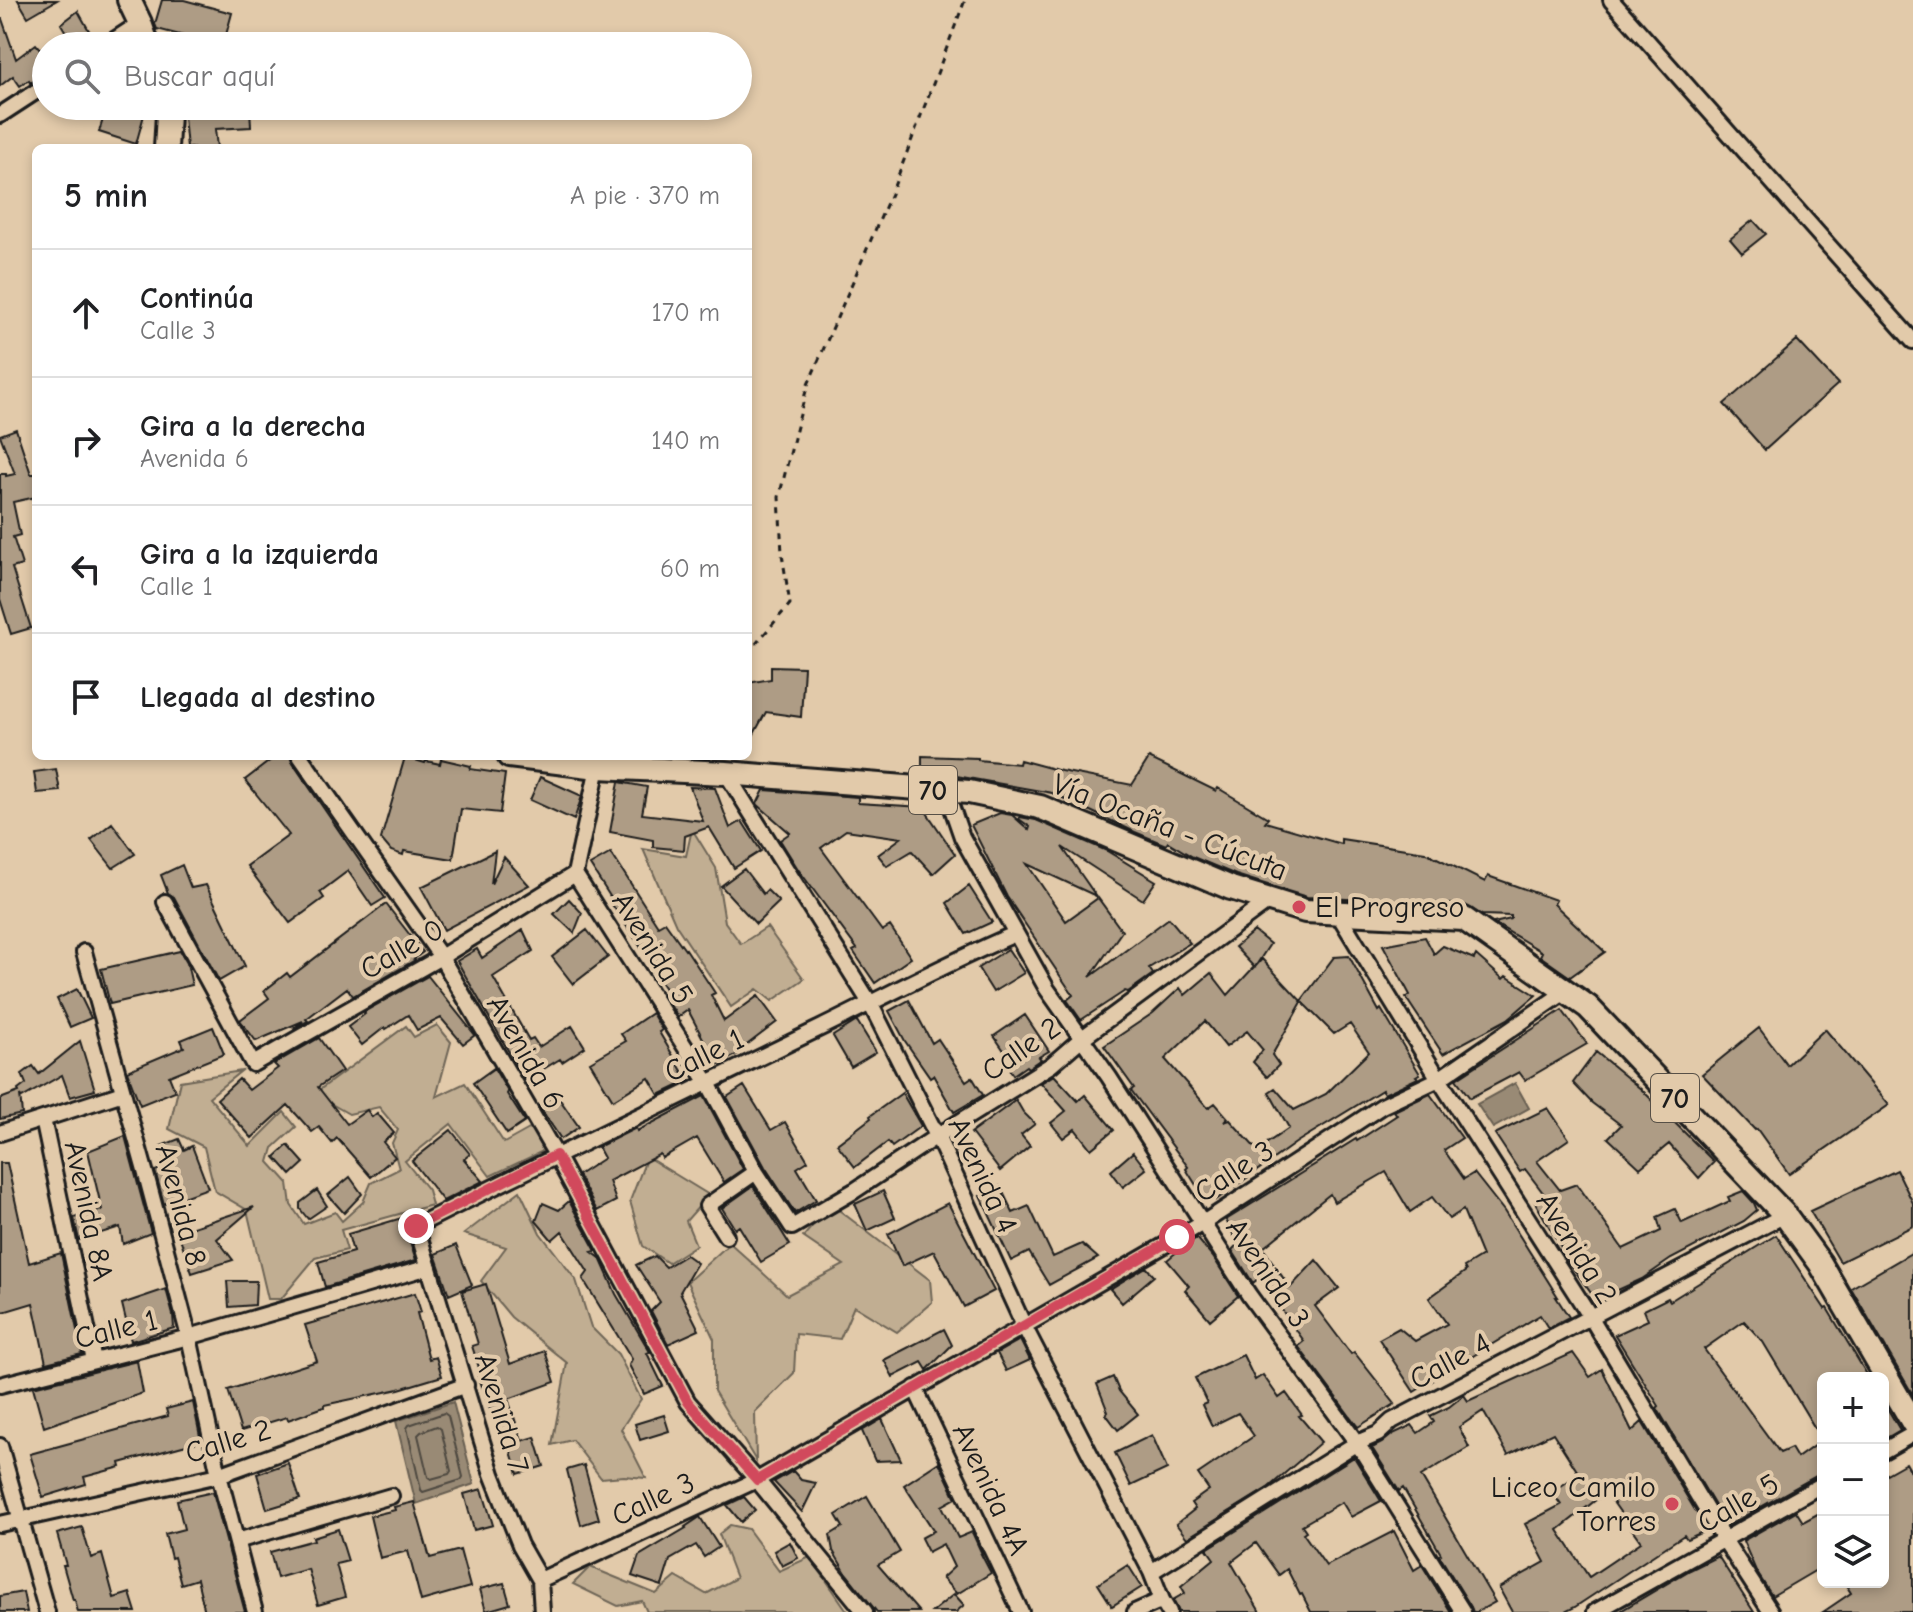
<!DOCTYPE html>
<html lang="es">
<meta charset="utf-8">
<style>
body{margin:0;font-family:"Comic Neue",sans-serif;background:#f2f2f2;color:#202124}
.controls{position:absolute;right:24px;bottom:24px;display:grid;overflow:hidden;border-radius:12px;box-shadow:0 4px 12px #0003}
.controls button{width:72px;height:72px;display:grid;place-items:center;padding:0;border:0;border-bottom:2px solid #e0e0e0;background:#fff;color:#202124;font:40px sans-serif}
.stop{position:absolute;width:24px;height:24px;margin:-18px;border:6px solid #d1495b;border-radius:50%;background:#fff}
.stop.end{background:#d1495b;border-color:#fff;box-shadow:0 2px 8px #0008}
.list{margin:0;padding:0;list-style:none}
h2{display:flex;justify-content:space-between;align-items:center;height:104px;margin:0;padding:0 32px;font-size:34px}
h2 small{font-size:26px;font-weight:400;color:#757577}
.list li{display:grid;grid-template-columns:52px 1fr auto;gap:24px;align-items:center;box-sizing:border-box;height:128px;padding:0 32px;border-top:2px solid #e0e0e0}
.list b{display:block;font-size:30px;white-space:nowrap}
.list p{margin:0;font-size:26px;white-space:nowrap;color:#757577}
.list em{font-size:26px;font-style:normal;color:#757577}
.icon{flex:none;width:44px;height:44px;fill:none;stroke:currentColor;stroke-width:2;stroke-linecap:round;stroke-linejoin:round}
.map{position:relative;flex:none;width:1913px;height:1612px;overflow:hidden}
.search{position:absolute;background:#fff;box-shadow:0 4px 12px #0003;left:32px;top:32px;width:720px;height:88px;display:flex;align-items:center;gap:20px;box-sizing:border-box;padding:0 28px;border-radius:44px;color:#757577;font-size:30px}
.panel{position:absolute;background:#fff;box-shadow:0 4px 12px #0003;left:32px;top:144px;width:720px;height:616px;border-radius:12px}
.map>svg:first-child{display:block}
.green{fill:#c1ae92;stroke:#6e6557;stroke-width:2}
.water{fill:#998a75;stroke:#675e51;stroke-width:2}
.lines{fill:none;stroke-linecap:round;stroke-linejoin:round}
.shore{stroke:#4e4840;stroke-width:2}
.building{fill:#ae9c85;stroke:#1c1c1c;stroke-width:2;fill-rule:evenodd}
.minor-casing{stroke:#1c1c1c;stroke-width:20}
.primary-casing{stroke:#1c1c1c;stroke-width:28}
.path{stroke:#1c1c1c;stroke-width:3;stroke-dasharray:6 6;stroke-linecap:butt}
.minor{stroke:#e2caaa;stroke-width:14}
.primary{stroke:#e2caaa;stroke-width:22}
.route{stroke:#d1495b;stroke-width:10}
.poi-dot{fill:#d1495b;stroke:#e2caaa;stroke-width:3}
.labels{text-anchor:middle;stroke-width:8;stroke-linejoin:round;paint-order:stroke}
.shield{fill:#e2caaa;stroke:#575047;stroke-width:2}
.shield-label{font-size:28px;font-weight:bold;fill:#1c1c1c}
.street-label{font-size:30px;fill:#1c1c1c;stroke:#e2caaa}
.poi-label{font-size:30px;fill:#1c1c1c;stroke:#e2caaa;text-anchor:start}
</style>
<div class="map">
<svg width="1913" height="1612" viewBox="0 0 1913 1612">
<rect width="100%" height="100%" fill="#e2caaa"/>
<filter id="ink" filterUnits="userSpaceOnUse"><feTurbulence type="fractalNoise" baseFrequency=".0125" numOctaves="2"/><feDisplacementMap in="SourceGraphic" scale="16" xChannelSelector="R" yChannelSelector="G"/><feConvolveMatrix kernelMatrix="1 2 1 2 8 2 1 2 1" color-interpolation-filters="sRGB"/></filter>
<g filter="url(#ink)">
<path class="green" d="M 692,829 L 716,868 L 725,922 L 741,944 L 767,927 L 804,979 L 772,1001 L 757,989 L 731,1007 L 676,925 L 643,849 L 686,856 Z
M 437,1025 L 451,1042 L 436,1097 L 465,1083 L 504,1143 L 531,1128 L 543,1151 L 490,1176 L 451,1124 L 405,1161 L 428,1190 L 432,1205 L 341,1230 L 347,1250 L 315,1258 L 281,1299 L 268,1299 L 247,1210 L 215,1191 L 204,1147 L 169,1129 L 180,1081 L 241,1071 L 209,1097 L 250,1146 L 284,1112 L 296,1127 L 273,1148 L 269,1162 L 288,1183 L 291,1205 L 304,1224 L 335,1212 L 342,1221 L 363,1202 L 371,1183 L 399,1169 L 392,1143 L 398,1130 L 379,1107 L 349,1114 L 314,1094 L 406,1026 L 414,1037 Z
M 647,1157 L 709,1195 L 686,1221 L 696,1245 L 668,1263 L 643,1246 L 630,1201 Z
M 520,1191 L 540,1233 L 576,1280 L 591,1327 L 618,1354 L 641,1399 L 621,1429 L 646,1478 L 624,1476 L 601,1478 L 572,1440 L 552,1445 L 567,1363 L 511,1317 L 481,1281 L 506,1247 L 464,1234 Z
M 831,1204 L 930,1280 L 932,1302 L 897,1332 L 854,1306 L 840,1339 L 796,1334 L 794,1373 L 755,1412 L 756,1461 L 714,1391 L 714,1339 L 687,1282 L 730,1243 L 787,1295 L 844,1265 L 803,1237 Z
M 730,1525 L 748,1529 L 779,1571 L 810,1557 L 848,1612 L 647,1612 L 642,1601 L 618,1606 L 573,1584 L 590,1567 L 656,1594 L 676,1577 L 706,1594 L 736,1578 L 719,1534 Z"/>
<path class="water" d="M 1515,1083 L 1529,1108 L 1493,1128 L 1477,1104 Z
M 453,1402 L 474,1484 L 416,1504 L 396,1421 Z"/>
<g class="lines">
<path class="shore" d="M 444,1413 L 448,1416 L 463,1477 L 461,1480 L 423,1492 L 421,1490 L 407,1428 L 409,1425 Z
M 437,1426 L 441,1429 L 451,1471 L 449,1474 L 431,1479 L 428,1477 L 418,1435 L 421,1432 Z"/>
</g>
<path class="building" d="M 18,0 L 57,0 L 28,17 Z
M 162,0 L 184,0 L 232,13 L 223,46 L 205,46 L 194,43 L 195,39 L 157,29 L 155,24 Z
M 78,11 L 91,34 L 67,34 L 61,24 Z
M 0,19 L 2,19 L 16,59 L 36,44 L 46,56 L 46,75 L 30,83 L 29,80 L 20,86 L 13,76 L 0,86 Z
M 107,106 L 144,115 L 136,144 L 99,132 Z
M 183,106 L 213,106 L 214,109 L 250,107 L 251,127 L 215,129 L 217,148 L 187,148 Z
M 1753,220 L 1766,234 L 1742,253 L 1730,239 Z
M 1797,340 L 1838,384 L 1765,450 L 1724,404 Z
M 16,429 L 31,474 L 36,474 L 36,497 L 13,502 L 20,535 L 13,537 L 22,565 L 12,568 L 31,628 L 11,634 L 0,599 L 0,474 L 6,474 L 6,476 L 15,474 L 0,435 Z
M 771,666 L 804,667 L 801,717 L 766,712 L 749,743 L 748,683 L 771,679 Z
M 276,756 L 290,756 L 292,762 L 385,898 L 372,906 L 348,871 L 320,892 L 324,898 L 290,923 L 247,866 L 289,835 L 245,780 Z
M 922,756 L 978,758 L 978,760 L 1019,764 L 1020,760 L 1061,771 L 1132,785 L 1149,758 L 1216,791 L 1218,788 L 1268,818 L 1265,822 L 1341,844 L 1341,839 L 1425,852 L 1485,882 L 1488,876 L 1556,900 L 1554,904 L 1605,952 L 1570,977 L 1540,956 L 1542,952 L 1494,923 L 1511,919 L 1511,916 L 1482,915 L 1465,905 L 1307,897 L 1236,875 L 1193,857 L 1168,842 L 1166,845 L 1135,832 L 1052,793 L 939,773 L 938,776 L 922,774 Z
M 405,757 L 425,763 L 426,761 L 440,764 L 441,759 L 471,766 L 470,769 L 505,774 L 500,813 L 461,809 L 453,859 L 404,851 L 403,855 L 391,851 L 381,839 Z
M 56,769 L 60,791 L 37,793 L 34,772 Z
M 540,777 L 582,796 L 574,820 L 530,800 Z
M 619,782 L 647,787 L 642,814 L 703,821 L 690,787 L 715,788 L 730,828 L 742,821 L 761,851 L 734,868 L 709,827 L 685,836 L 684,850 L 653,847 L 653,840 L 610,832 Z
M 764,790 L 858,797 L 858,803 L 923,807 L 955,854 L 933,874 L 912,851 L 887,866 L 878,855 L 901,838 L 846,830 L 821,848 L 882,931 L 890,926 L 911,958 L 875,983 L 853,951 L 857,949 L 798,869 L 780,840 L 790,833 L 757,804 Z
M 1000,813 L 1012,815 L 1029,830 L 1030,827 L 1019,819 L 1020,817 L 1036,820 L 1107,851 L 1156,881 L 1143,900 L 1062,847 L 1096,896 L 1027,864 L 1066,921 L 1098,898 L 1122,931 L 1090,977 L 1169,918 L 1190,943 L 1149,968 L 1153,974 L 1128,992 L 1125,991 L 1081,1020 L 1067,1000 L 1073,995 L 1007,897 L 971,825 Z
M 112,823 L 135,854 L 113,868 L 91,840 Z
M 495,851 L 491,884 L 504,857 L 529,885 L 444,930 L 421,887 Z
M 611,853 L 658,926 L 665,922 L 685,950 L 686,949 L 715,993 L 711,995 L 724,1021 L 758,996 L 777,1022 L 739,1051 L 740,1053 L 717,1065 L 688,1010 L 678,1017 L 668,1002 L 672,999 L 653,971 L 656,970 L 611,903 L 613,901 L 590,865 Z
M 182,865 L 191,888 L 206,885 L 245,966 L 219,981 L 174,897 L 168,893 L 161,875 Z
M 744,869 L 763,894 L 767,890 L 779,902 L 756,924 L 721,886 Z
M 969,886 L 992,922 L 966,934 L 947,903 Z
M 569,899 L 582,913 L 574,933 L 554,914 Z
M 386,904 L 423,952 L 414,959 L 415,960 L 353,996 L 347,988 L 306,1019 L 308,1021 L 293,1029 L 303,1021 L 256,1041 L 240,1020 L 269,998 L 264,991 L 287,973 L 290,977 Z
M 523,930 L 533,951 L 493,977 L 529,1040 L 533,1038 L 539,1047 L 572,1026 L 585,1047 L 562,1062 L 560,1059 L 525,1080 L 457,961 L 477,949 L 482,958 Z
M 587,930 L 608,957 L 573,984 L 552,957 Z
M 1254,931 L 1270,944 L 1255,967 L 1262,959 L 1301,1001 L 1334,957 L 1349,956 L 1379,1011 L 1381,1009 L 1420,1074 L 1416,1076 L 1418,1078 L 1384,1094 L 1382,1090 L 1297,1142 L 1216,1200 L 1214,1196 L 1206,1201 L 1186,1169 L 1188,1167 L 1131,1090 L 1134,1088 L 1104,1046 L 1153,1013 L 1180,988 L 1185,995 L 1211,973 L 1228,995 L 1254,967 L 1235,947 ZM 1301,1001 L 1334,1034 L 1350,1024 L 1369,1052 L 1326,1094 L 1294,1110 L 1275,1088 L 1269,1092 L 1289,1128 L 1257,1150 L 1230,1120 L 1224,1122 L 1228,1118 L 1215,1103 L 1208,1108 L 1165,1059 L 1205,1021 L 1226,1047 L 1247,1031 L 1263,1050 L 1253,1062 L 1267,1077 L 1279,1065 L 1272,1055 L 1302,1002 Z
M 1425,937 L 1434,954 L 1443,946 L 1474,959 L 1476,955 L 1503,979 L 1506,976 L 1536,995 L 1508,1019 L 1443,1054 L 1406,998 L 1410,995 L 1383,945 Z
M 1008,949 L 1024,973 L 993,992 L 978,968 Z
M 180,951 L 187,963 L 192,985 L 110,1004 L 101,969 Z
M 428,976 L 475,1035 L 463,1044 L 441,1018 L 417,1030 L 408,1015 L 386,1029 L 385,1027 L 362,1045 L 348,1027 L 365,1014 L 364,1012 Z
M 77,989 L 91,1018 L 70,1027 L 57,999 Z
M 909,1000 L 932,1043 L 938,1039 L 966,1081 L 972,1077 L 983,1095 L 954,1112 L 933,1075 L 930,1077 L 905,1041 L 889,1011 Z
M 1562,1010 L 1587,1044 L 1525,1080 L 1519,1072 L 1470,1098 L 1456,1079 Z
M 652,1013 L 662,1030 L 659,1032 L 688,1081 L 659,1095 L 649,1078 L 613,1100 L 590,1062 L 626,1041 L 621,1034 Z
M 1025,1015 L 1049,1051 L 1039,1057 L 1041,1059 L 1028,1068 L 1026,1066 L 1013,1075 L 1002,1058 L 1007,1055 L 994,1036 Z
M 857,1021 L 876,1052 L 851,1067 L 833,1036 Z
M 213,1027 L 224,1054 L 169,1076 L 175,1091 L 140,1105 L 127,1071 L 184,1047 L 181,1040 Z
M 1759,1028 L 1787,1065 L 1825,1029 L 1889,1105 L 1789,1174 L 1757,1129 L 1755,1130 L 1702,1074 Z
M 319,1038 L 342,1071 L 318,1087 L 347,1124 L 367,1110 L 372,1117 L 377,1113 L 394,1133 L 383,1142 L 395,1157 L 371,1177 L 337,1138 L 332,1143 L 319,1127 L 312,1132 L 288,1105 L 252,1138 L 217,1099 L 239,1079 L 249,1090 L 278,1068 L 274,1064 Z
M 80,1041 L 95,1090 L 70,1097 L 62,1075 L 22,1098 L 20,1095 L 22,1114 L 0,1119 L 0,1099 L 19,1092 L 18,1090 L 26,1084 L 22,1074 L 33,1066 L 39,1074 Z
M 1596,1052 L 1642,1090 L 1714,1162 L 1699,1178 L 1669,1144 L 1640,1168 L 1608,1138 L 1621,1125 L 1592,1103 L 1573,1083 Z
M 494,1068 L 508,1092 L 507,1094 L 525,1122 L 507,1134 L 473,1083 Z
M 1054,1075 L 1078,1101 L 1085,1095 L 1114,1130 L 1091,1149 L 1075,1129 L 1063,1138 L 1051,1123 L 1066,1111 L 1041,1083 Z
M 744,1086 L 771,1130 L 785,1122 L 808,1161 L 797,1168 L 816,1200 L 795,1213 L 765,1167 L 727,1097 Z
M 902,1093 L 921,1126 L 892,1147 L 888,1142 L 855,1167 L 837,1144 L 871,1118 L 870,1116 Z
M 556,1094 L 579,1127 L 561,1139 L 539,1106 Z
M 1430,1094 L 1462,1138 L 1444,1150 L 1464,1179 L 1474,1173 L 1504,1211 L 1558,1297 L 1556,1297 L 1569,1317 L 1548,1328 L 1540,1315 L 1414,1392 L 1379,1339 L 1399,1328 L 1415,1341 L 1447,1324 L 1429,1298 L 1466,1271 L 1464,1267 L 1482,1256 L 1463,1210 L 1449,1219 L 1432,1197 L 1410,1212 L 1386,1172 L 1334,1202 L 1330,1194 L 1263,1248 L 1290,1288 L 1316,1260 L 1339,1288 L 1315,1306 L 1351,1354 L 1354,1352 L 1395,1404 L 1358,1427 L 1298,1346 L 1304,1341 L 1259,1278 L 1253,1283 L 1232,1250 L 1238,1244 L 1226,1220 L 1356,1139 L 1357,1141 L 1397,1115 L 1394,1111 Z
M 704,1096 L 743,1169 L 724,1182 L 697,1138 L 662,1158 L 660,1154 L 609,1181 L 616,1201 L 597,1211 L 578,1175 L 604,1158 L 598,1147 L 636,1128 L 637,1131 Z
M 1016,1100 L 1023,1112 L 1035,1124 L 1021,1135 L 1030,1146 L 1000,1171 L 971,1133 Z
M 1548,1108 L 1569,1139 L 1537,1161 L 1560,1190 L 1577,1184 L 1623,1249 L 1661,1231 L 1657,1217 L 1675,1209 L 1682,1223 L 1730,1201 L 1728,1197 L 1743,1191 L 1754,1203 L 1757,1210 L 1744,1221 L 1671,1259 L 1642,1279 L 1596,1300 L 1560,1250 L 1562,1249 L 1535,1202 L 1547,1198 L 1525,1169 L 1520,1172 L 1495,1134 Z
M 451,1130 L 470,1154 L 464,1159 L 483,1181 L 443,1201 L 412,1161 Z
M 125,1136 L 151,1233 L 123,1244 L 120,1227 L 79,1240 L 74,1218 L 102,1210 L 88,1151 Z
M 179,1139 L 184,1150 L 192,1146 L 208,1188 L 164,1204 L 155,1171 L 168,1166 L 161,1146 Z
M 288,1145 L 304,1163 L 291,1175 L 275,1157 Z
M 1133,1152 L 1146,1169 L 1123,1187 L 1111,1171 Z
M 0,1163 L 7,1163 L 29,1263 L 61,1253 L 82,1354 L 46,1363 L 33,1303 L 0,1313 Z
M 1897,1170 L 1913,1203 L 1913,1226 L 1840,1262 L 1810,1211 Z
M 350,1177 L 362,1194 L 344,1213 L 328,1195 Z
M 753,1186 L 790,1245 L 761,1262 L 739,1226 L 735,1229 L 722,1208 Z
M 1000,1186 L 1013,1213 L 1029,1206 L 1053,1257 L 1082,1244 L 1098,1258 L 1049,1285 L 1029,1252 L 1011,1261 L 980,1195 Z
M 317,1190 L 327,1206 L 308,1219 L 300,1209 L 300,1203 Z
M 883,1191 L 895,1218 L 867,1231 L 855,1204 Z
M 569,1201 L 596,1251 L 592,1252 L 600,1258 L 616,1294 L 650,1352 L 647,1353 L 663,1386 L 644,1394 L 629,1365 L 632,1359 L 583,1279 L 588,1272 L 562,1231 L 552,1240 L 536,1221 L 543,1203 L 559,1210 Z
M 948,1203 L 994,1291 L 964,1307 L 934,1251 L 902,1266 L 888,1234 Z
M 254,1207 L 217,1239 L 233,1260 L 192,1273 L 178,1232 Z
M 405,1217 L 406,1229 L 416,1260 L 325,1287 L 318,1262 L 353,1252 L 348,1234 Z
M 1776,1235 L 1825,1309 L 1827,1308 L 1869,1378 L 1823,1378 L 1823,1472 L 1727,1526 L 1657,1408 L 1659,1406 L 1615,1335 L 1648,1320 L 1644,1310 L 1668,1298 L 1670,1301 ZM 1744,1321 L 1763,1342 L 1822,1440 L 1797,1458 L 1791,1448 L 1780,1453 L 1704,1349 Z
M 1197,1238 L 1213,1257 L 1238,1296 L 1210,1320 L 1185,1290 L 1189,1286 L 1167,1260 L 1185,1245 Z
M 456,1245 L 472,1285 L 449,1295 L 435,1254 Z
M 1913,1252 L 1913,1395 L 1851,1288 Z
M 686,1255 L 697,1263 L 680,1292 L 699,1330 L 668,1344 L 651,1311 L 660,1302 L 636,1265 L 655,1256 L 666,1267 Z
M 1146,1267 L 1154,1276 L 1122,1303 L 1110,1289 Z
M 227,1281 L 256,1281 L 255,1305 L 229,1307 Z
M 486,1284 L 510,1364 L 545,1351 L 555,1382 L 508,1399 L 522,1441 L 535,1437 L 544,1466 L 518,1474 L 508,1442 L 503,1444 L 478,1375 L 481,1374 L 472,1346 L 478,1344 L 462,1291 Z
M 166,1289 L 173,1315 L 174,1328 L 131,1341 L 122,1304 Z
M 415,1293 L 421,1312 L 417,1313 L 429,1359 L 436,1357 L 442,1376 L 399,1389 L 324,1405 L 324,1407 L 288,1420 L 287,1417 L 241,1431 L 228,1390 L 317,1361 L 305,1325 Z
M 944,1329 L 952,1345 L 927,1370 L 922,1362 L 893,1377 L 884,1360 Z
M 1020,1340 L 1030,1360 L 1006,1371 L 997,1353 Z
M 1573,1353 L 1590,1377 L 1602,1369 L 1632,1431 L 1642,1422 L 1707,1530 L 1687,1539 L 1684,1535 L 1575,1607 L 1565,1612 L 1512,1612 L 1499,1588 L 1545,1562 L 1525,1524 L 1561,1505 L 1552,1492 L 1579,1474 L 1553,1433 L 1508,1455 L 1483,1411 L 1459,1427 L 1469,1447 L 1421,1476 L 1495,1602 L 1477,1612 L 1473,1612 L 1471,1607 L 1439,1555 L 1441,1554 L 1403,1488 L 1399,1491 L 1372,1448 L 1382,1443 L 1393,1434 L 1412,1425 L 1418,1433 L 1434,1422 L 1430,1416 L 1449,1407 L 1464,1395 L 1468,1401 ZM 1606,1492 L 1641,1542 L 1589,1577 L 1558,1530 Z
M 1243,1355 L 1255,1380 L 1263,1375 L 1279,1398 L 1286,1393 L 1302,1415 L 1299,1416 L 1321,1442 L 1269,1487 L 1187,1538 L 1176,1524 L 1195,1509 L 1191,1503 L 1209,1490 L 1198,1474 L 1254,1436 L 1238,1413 L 1212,1426 L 1202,1405 L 1207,1403 L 1195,1378 Z
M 137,1361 L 143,1393 L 44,1427 L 33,1387 Z
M 1113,1377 L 1119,1391 L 1138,1414 L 1118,1430 L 1106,1414 L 1108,1412 L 1097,1384 Z
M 1883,1401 L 1900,1430 L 1883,1440 Z
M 193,1402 L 201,1441 L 120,1463 L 121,1467 L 84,1477 L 86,1484 L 43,1497 L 30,1454 L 168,1416 L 166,1409 Z
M 664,1415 L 669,1431 L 640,1440 L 635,1424 Z
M 882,1419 L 901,1460 L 875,1461 L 862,1431 Z
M 1152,1435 L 1167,1469 L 1131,1486 L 1115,1453 Z
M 1354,1457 L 1381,1501 L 1351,1517 L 1342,1502 L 1302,1525 L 1306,1531 L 1303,1533 L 1326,1566 L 1394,1531 L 1414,1570 L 1422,1565 L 1451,1612 L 1311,1612 L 1302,1594 L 1300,1595 L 1287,1569 L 1279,1575 L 1256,1543 L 1231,1562 L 1260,1612 L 1179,1612 L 1173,1600 L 1185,1593 L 1181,1586 L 1214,1559 L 1207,1549 Z
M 939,1462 L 956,1498 L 942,1506 L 958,1538 L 972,1532 L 982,1554 L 981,1554 L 991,1573 L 957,1594 L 942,1578 L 954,1567 L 943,1544 L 928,1552 L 921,1538 L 934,1531 L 904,1485 Z
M 288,1463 L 300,1499 L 267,1509 L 257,1474 Z
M 1906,1463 L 1913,1475 L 1913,1612 L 1823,1612 L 1851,1593 L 1844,1582 L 1883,1582 L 1883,1476 Z
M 584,1465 L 599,1519 L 581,1525 L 567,1470 Z
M 793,1471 L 801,1480 L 816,1483 L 802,1512 L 774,1482 Z
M 482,1489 L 493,1525 L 474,1530 L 464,1494 Z
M 213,1492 L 245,1612 L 205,1612 L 197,1579 L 181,1584 L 174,1557 L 171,1558 L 165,1534 L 184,1529 L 177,1500 Z
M 867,1496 L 900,1552 L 878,1565 L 919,1612 L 877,1612 L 846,1573 L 833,1551 L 830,1535 L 843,1527 L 836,1515 Z
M 744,1497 L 755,1510 L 741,1522 L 727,1505 Z
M 414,1502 L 430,1558 L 460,1550 L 470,1587 L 421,1601 L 408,1551 L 380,1558 L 370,1516 L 395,1510 L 394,1507 Z
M 1796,1511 L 1803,1522 L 1823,1511 L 1823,1566 L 1772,1596 L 1756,1571 L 1743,1541 Z
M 700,1517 L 719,1547 L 704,1557 L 696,1545 L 670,1560 L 662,1586 L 632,1576 L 639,1556 L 686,1528 L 685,1527 Z
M 82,1527 L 91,1558 L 102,1554 L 114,1598 L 130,1593 L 136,1612 L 78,1612 L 75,1600 L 73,1600 L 63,1565 L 66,1565 L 57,1534 Z
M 338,1529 L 348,1561 L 336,1564 L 345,1597 L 318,1605 L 308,1569 L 277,1578 L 270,1552 L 314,1540 L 313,1537 Z
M 790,1542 L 798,1558 L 782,1566 L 774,1551 Z
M 1718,1556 L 1754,1612 L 1619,1612 L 1690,1570 Z
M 1128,1565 L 1142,1587 L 1112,1606 L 1098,1584 Z
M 504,1583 L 510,1604 L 486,1611 L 480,1589 Z
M 23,1592 L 27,1612 L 0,1612 L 0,1596 Z
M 954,1594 L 964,1605 L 956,1612 L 932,1612 Z"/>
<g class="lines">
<g class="minor-casing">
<path id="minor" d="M 1611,0 L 1913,341
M 105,46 L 140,23
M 0,115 L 46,85
M 300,756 L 441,957 L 556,1155 L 688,1402 L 757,1480 L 865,1612
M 598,767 L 575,874 L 708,1083 L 756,1172 L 792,1227 L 854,1191 L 937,1136 L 1051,1065 L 1081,1039 L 1270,900
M 726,773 L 870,1003 L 937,1136 L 1024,1326 L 1151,1572 L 1162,1600 L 1169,1612
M 946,791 L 962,837 L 1047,989 L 1109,1077 L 1249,1295 L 1357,1443 L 1463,1612
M 165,902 L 253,1064 L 441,957 L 575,874
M 1337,912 L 1439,1079 L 1590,1316 L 1725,1541 L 1771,1612
M 84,952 L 147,1178 L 189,1337 L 219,1475 L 255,1612
M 43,1119 L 94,1361
M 0,1133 L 123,1093
M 726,1236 L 707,1206 L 756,1172
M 0,1385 L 189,1337 L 429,1267
M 915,1388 L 1021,1612
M 0,1446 L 47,1612
M 1883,1451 L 1913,1434
M 0,1524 L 219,1475 L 466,1385
M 237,1541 L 391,1496
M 1151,1572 L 1357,1443 L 1378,1434 L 1392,1421 L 1785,1215
M 540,1580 L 757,1480 L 1203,1223 L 1382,1106 L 1439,1079 L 1565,992
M 542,1612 L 540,1580 L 520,1545 L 492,1474 L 416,1226 C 546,1160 677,1098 808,1034 C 877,1001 944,964 1015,934
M 1135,1612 L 1162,1600
M 1595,1612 L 1823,1484"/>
</g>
<g class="primary-casing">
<path id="primary" d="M 129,0 L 140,23 L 148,46
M 166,106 L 168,114 L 166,148
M 509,756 L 598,767 L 726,773 L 969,792 L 1040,807 L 1231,888 L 1305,911 L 1464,919 L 1588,1007 L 1785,1215 L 1820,1263 L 1913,1423"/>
</g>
<path class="path" d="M 748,653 L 790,604 L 782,554 L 779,497 L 807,387 L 893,189 L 965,0"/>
<use href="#minor" class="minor"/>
<use href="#primary" class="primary"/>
</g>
</g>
<g class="lines" filter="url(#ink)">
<path class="route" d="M 416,1226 L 556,1155 L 688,1402 L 757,1480 L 1177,1237"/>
</g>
<g class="poi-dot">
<circle cx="1299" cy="907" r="8"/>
<circle cx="1672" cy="1504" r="8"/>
</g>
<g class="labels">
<g class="shield">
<rect x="909" y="766" width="48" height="48" rx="6"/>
<rect x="1651" y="1074" width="48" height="48" rx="6"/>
</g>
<g class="shield-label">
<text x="933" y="800">70</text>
<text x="1675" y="1108">70</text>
</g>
<g class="street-label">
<text transform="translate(1170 827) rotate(21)" y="10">Vía Ocaña - Cúcuta</text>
<text transform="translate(653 948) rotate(58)" y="10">Avenida 5</text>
<text transform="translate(402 949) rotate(-30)" y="10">Calle 0</text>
<text transform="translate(1021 1049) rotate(-35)" y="10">Calle 2</text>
<text transform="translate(526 1052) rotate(60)" y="10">Avenida 6</text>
<text transform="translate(704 1055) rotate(-26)" y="10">Calle 1</text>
<text transform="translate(1234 1171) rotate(-33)" y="10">Calle 3</text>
<text transform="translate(983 1175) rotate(65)" y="10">Avenida 4</text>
<text transform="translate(181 1205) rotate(75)" y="10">Avenida 8</text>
<text transform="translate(89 1211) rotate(78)" y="10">Avenida 8A</text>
<text transform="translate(1577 1248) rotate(58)" y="10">Avenida 2</text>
<text transform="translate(1268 1273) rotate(56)" y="10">Avenida 3</text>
<text transform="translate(116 1329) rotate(-14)" y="10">Calle 1</text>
<text transform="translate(1450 1361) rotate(-28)" y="10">Calle 4</text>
<text transform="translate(502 1413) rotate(73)" y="10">Avenida 7</text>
<text transform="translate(228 1441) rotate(-17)" y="10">Calle 2</text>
<text transform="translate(991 1489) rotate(65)" y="10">Avenida 4A</text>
<text transform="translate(653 1499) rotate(-25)" y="10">Calle 3</text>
<text transform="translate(1738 1503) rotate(-30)" y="10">Calle 5</text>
</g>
<g class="poi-label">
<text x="1315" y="917">El Progreso</text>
<text x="1656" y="1497" text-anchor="end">Liceo Camilo<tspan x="1656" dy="34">Torres</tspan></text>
</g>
</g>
</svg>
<div class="controls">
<button>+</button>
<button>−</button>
<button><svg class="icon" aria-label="layers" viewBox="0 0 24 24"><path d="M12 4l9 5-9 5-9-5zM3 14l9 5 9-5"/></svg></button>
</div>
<div class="stop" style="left:1177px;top:1237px"></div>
<div class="stop end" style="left:416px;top:1226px"></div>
<div class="search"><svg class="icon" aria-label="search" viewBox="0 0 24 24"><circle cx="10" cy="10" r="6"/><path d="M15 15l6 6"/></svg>Buscar aquí</div>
<section class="panel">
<h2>5 min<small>A pie · 370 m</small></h2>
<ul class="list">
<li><svg class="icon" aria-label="ahead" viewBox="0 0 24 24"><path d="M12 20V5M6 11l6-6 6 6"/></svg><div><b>Continúa</b><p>Calle 3</p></div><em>170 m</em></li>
<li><svg class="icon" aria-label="right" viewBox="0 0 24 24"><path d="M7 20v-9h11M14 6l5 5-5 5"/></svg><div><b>Gira a la derecha</b><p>Avenida 6</p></div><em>140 m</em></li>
<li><svg class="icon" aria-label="left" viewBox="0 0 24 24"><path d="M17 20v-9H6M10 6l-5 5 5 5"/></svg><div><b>Gira a la izquierda</b><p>Calle 1</p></div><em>60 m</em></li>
<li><svg class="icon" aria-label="arrive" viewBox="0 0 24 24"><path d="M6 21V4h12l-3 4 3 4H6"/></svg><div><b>Llegada al destino</b></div></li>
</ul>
</section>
</div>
